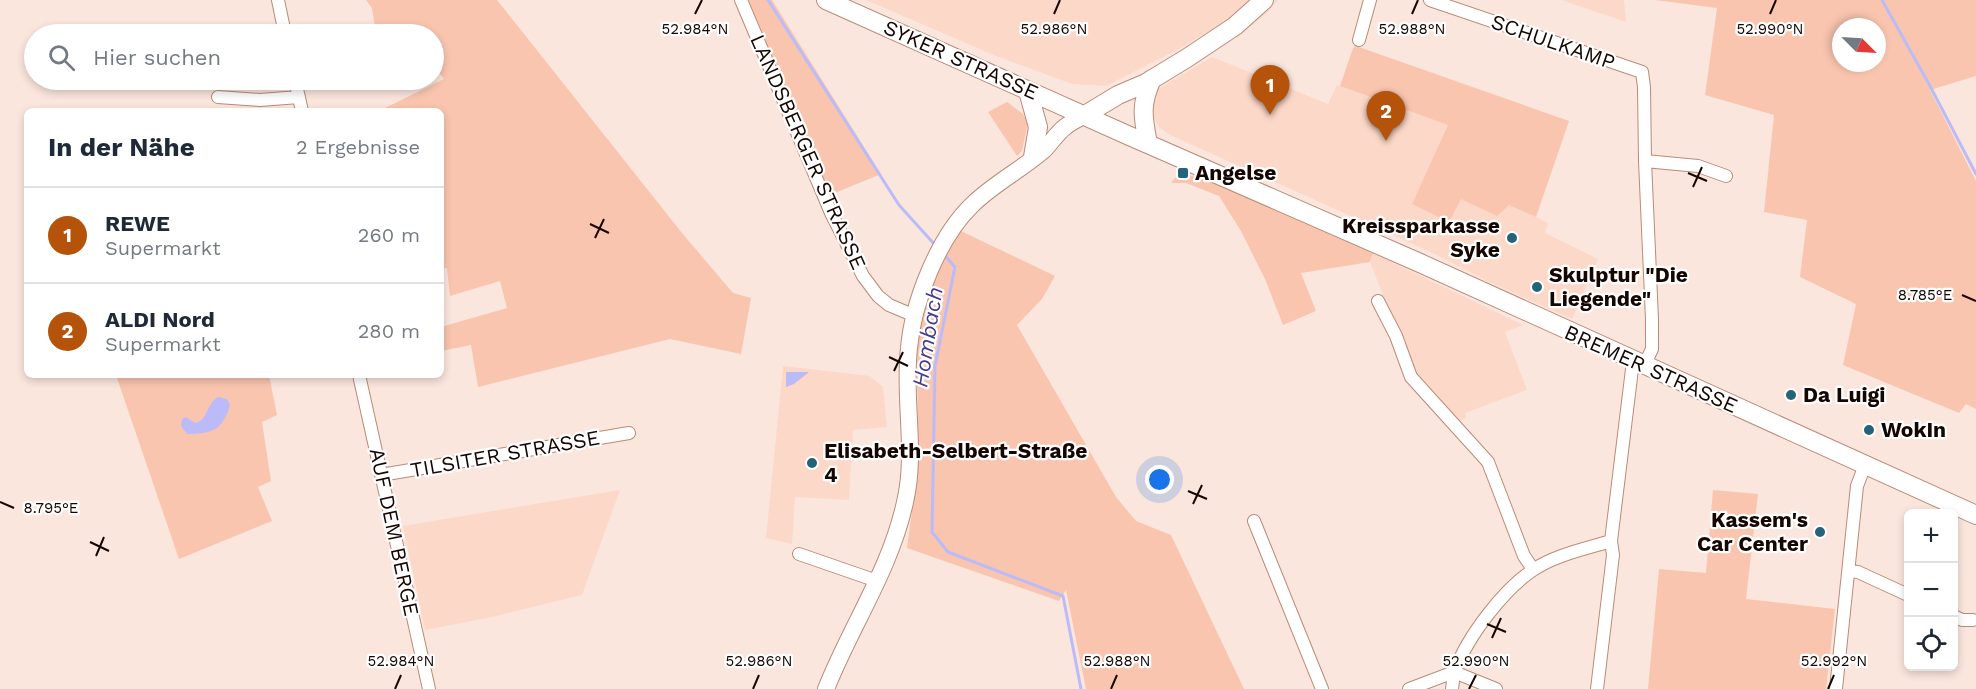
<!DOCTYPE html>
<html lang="de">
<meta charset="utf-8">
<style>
body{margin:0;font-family:"Work Sans",sans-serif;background:#f2f2f3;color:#1f2937}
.controls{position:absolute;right:18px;bottom:18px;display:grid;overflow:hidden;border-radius:9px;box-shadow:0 3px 9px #0003}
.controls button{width:54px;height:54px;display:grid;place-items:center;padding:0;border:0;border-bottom:2px solid #e0e1e3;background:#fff;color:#1f2937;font:30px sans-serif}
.compass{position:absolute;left:1832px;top:18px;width:54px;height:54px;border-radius:50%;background:#fff;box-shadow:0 3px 9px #0003;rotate:114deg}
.you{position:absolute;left:1160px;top:480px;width:21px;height:21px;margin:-15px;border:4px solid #fff;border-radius:50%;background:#1a73e8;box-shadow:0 0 0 9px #1a73e833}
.badge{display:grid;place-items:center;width:39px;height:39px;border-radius:50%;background:#b45309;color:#fff;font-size:20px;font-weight:700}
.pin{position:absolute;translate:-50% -50px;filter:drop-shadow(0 2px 3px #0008)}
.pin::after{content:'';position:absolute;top:32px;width:21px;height:18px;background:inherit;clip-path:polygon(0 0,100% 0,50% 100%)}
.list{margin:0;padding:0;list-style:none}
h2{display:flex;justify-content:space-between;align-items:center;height:78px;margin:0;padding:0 24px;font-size:26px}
h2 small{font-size:20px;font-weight:400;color:#747a83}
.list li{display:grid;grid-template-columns:39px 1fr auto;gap:18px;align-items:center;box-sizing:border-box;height:96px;padding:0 24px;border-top:2px solid #e0e1e3}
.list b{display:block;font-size:22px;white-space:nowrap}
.list p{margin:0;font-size:20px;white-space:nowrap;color:#747a83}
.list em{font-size:20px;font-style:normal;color:#747a83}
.icon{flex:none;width:33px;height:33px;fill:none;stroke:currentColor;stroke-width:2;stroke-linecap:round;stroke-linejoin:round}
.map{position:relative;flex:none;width:1976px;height:689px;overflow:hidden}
.search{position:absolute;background:#fff;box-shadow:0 3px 9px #0003;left:24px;top:24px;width:420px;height:66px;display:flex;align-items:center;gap:15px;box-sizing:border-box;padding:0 21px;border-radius:33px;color:#747a83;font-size:22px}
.panel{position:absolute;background:#fff;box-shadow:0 3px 9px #0003;left:24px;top:108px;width:420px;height:270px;border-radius:9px}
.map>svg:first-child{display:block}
.built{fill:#fcd8c9}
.green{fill:#f9c5af;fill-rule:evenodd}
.water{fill:#bbbbf9}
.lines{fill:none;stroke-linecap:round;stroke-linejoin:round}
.stream{stroke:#bbbbf9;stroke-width:3}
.minor-casing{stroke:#ba8b77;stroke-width:14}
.secondary-casing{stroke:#ba8b77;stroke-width:18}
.primary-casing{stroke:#ba8b77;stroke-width:20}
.minor{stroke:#fff;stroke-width:12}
.secondary{stroke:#fff;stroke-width:16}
.primary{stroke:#fff;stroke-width:18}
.ticks{fill:none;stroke:#160602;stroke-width:2}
.poi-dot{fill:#246378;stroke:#fff;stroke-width:2}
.labels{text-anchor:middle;stroke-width:4.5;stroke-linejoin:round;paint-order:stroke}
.street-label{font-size:21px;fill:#160602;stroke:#fff}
.poi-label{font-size:21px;font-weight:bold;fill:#160602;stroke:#fff;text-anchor:start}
.water-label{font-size:22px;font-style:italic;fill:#453a92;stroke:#fff}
.ticks-label{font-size:15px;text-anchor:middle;fill:#160602;stroke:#fff;stroke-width:4.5;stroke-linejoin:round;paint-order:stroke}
</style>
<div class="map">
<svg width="1976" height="689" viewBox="0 0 1976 689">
<rect width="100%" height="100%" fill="#fbe6dd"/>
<path class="built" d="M 866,0 L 1278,0 L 1268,12 L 1237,38 L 1228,19 L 1179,49 L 1106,86 L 1072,84 L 996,56 Z
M 1561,0 L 1624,0 L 1626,22 Z
M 1212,57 L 1328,104 L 1337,85 L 1449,125 L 1412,204 L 1460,199 L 1509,204 L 1548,223 L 1545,233 L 1598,259 L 1572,319 L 1487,281 L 1435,254 L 1168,134 L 1159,127 L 1150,110 L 1152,98 L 1158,89 Z
M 1373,253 L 1523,325 L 1505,332 L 1527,390 L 1465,413 L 1466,418 L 1458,421 L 1415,376 L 1370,262 Z
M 783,366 L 870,376 L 883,387 L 887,427 L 853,430 L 849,500 L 795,497 L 792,544 L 766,538 Z
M 620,490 L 582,595 L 492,617 L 425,630 L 403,526 Z"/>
<path class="green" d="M 366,0 L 497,0 L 682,233 L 733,293 L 751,298 L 741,354 L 670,339 L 478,387 L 471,345 L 441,351 L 441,327 L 507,308 L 500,281 L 450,296 L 447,268 L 441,269 L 441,111 L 379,111 L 444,79 L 434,66 L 434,34 L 376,34 L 372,8 Z
M 746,0 L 772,0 L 881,174 L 830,195 Z
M 1655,0 L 1976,0 L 1976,76 L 1930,90 L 1976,181 L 1976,409 L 1966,404 L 1959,413 L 1843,365 L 1856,304 L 1800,277 L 1807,220 L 1764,212 L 1774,115 L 1705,95 L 1717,8 ZM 1841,27 L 1877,27 L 1877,63 L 1841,63 Z
M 1356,46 L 1569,121 L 1536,217 L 1509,205 L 1497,216 L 1461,199 L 1449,222 L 1412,204 L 1448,125 L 1340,86 L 1353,48 Z
M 1007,102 L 1023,114 L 1028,122 L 1022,151 L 1017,156 L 988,112 Z
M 1179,173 L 1207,179 L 1373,253 L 1370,262 L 1301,273 L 1316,311 L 1283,325 L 1265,279 L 1241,231 L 1219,196 L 1186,183 L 1171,183 Z
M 961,231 L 1055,276 L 1042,299 L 1017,325 L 1116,497 L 1136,521 L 1171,535 L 1244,689 L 1086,689 L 1066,590 L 1059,601 L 907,548 L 918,466 L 917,349 L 921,315 L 942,261 Z
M 116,375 L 269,375 L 277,415 L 262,422 L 271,481 L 258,487 L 272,521 L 179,559 Z
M 1713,490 L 1758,494 L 1746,599 L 1835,609 L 1826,689 L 1648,689 L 1659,569 L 1706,573 Z"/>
<path class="water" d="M 786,372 L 809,372 L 794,384 L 786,387 Z
M 218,397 L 227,399 L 230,405 C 223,430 212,434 187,434 L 181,426 L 182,419 L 186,417 L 195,423 C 208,421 206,404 218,397 Z"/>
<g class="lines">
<path class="stream" d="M 768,0 L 899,205 L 936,246
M 1882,0 L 1930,86 L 1976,174
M 944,255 L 955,267 L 935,366 L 932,532 L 948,552 L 1063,596 L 1081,689"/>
<g class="minor-casing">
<path id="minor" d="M 278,0 L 285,34
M 741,0 L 831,213 L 863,276 L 878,296 L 889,305 L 915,316
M 1430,0 L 1642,72 L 1644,87 L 1645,161 L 1652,319 L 1652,349 L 1644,366
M 1359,40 L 1370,0
M 295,80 L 302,111
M 218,97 L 260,100 L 299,97
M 1645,161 L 1698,166 L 1726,176
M 1378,301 L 1396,336 L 1411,377 L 1488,462 L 1524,556 L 1533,569
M 359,375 L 429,689
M 381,475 L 629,433
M 1254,521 L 1322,689
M 799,554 L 877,581
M 1849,571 L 1858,572 L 1908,595
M 1954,616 L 1962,620 L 1973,620
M 1409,689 L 1454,672 L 1496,689
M 1452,689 C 1453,683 1453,676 1455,671 C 1467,637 1504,589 1533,570 C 1555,555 1585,549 1611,541 L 1633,361
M 1597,689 L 1613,555 L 1611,541
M 1836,689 L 1857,486 L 1865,465"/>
</g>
<g class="secondary-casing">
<path id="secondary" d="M 826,689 C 851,626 891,568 905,502 C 917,451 903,399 909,348 C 913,302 938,238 972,205 C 993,184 1021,170 1044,150 C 1051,143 1057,133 1065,127 C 1071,122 1078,119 1085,115"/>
</g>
<g class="primary-casing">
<path id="primary" d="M 826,0 L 1125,134 L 1420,263 L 1976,515
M 1028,91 L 1038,127 L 1033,157
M 1085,115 L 1118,95 L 1146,83 L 1187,58 L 1235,26 L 1264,0
M 1148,144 C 1143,117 1140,105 1152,79"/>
</g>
<use href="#minor" class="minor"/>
<use href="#secondary" class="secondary"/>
<use href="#primary" class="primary"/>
</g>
<path class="ticks" d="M 695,14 L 702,0M 1054,14 L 1060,0M 1412,14 L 1418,0M 1770,14 L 1776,0M 1688,173 L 1707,181M 1693,187 L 1702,167M 590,224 L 609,233M 595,238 L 604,219M 1962,295 L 1976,301M 889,357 L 908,366M 894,371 L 903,352M 1188,491 L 1207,499M 0,502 L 14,508M 1193,504 L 1202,485M 90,542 L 109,551M 96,556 L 104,537M 1487,624 L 1506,632M 1492,638 L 1501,618M 395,689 L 401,675M 753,689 L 759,675M 1111,689 L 1117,675M 1469,689 L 1476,675M 1828,689 L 1834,675"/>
<g class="poi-dot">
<rect x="1177" y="167" width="12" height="12" rx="3"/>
<circle cx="1512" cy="238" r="6"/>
<circle cx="1537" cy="287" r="6"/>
<circle cx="1791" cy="395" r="6"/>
<circle cx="1869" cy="430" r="6"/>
<circle cx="812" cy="463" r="6"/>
<circle cx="1820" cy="532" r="6"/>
</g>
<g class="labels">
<g class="street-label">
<text transform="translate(1553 42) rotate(19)" y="7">SCHULKAMP</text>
<text transform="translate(961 60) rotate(24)" y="7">SYKER STRASSE</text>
<text transform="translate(808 152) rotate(66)" y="7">LANDSBERGER STRASSE</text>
<text transform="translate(1651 369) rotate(24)" y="7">BREMER STRASSE</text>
<text transform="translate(505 454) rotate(-10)" y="7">TILSITER STRASSE</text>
<text transform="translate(394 532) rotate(78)" y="7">AUF DEM BERGE</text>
</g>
<g class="poi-label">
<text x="1195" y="180">Angelse</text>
<text x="1500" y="233" text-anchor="end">Kreissparkasse<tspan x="1500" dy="24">Syke</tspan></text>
<text x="1549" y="282">Skulptur "Die<tspan x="1549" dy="24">Liegende"</tspan></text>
<text x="1803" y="402">Da Luigi</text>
<text x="1881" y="437">WokIn</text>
<text x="824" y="458">Elisabeth-Selbert-Straße<tspan x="824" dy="24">4</tspan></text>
<text x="1808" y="527" text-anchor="end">Kassem's<tspan x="1808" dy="24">Car Center</tspan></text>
</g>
<g class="water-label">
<text transform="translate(927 337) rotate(-81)" y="8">Hombach</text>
</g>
</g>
<g class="ticks-label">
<text x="1054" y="34">52.986°N</text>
<text x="1412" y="34">52.988°N</text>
<text x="1770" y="34">52.990°N</text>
<text x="695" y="34">52.984°N</text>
<text x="1925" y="300">8.785°E</text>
<text x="51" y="513">8.795°E</text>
<text x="401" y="666">52.984°N</text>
<text x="759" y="666">52.986°N</text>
<text x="1117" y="666">52.988°N</text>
<text x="1476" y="666">52.990°N</text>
<text x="1834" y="666">52.992°N</text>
</g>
</svg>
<div class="controls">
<button>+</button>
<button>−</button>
<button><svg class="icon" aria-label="locate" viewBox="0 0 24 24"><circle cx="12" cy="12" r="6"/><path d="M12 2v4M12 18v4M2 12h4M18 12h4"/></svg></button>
</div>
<svg class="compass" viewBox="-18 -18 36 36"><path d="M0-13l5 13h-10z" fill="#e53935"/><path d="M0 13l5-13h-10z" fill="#747a83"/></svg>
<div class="you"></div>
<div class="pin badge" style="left:1270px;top:115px">1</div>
<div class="pin badge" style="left:1386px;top:141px">2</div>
<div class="search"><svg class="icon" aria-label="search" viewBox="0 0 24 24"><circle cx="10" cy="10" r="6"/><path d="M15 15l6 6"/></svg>Hier suchen</div>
<section class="panel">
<h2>In der Nähe<small>2 Ergebnisse</small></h2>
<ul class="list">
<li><span class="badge">1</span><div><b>REWE</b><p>Supermarkt</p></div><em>260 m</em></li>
<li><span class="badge">2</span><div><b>ALDI Nord</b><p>Supermarkt</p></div><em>280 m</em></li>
</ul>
</section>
</div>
